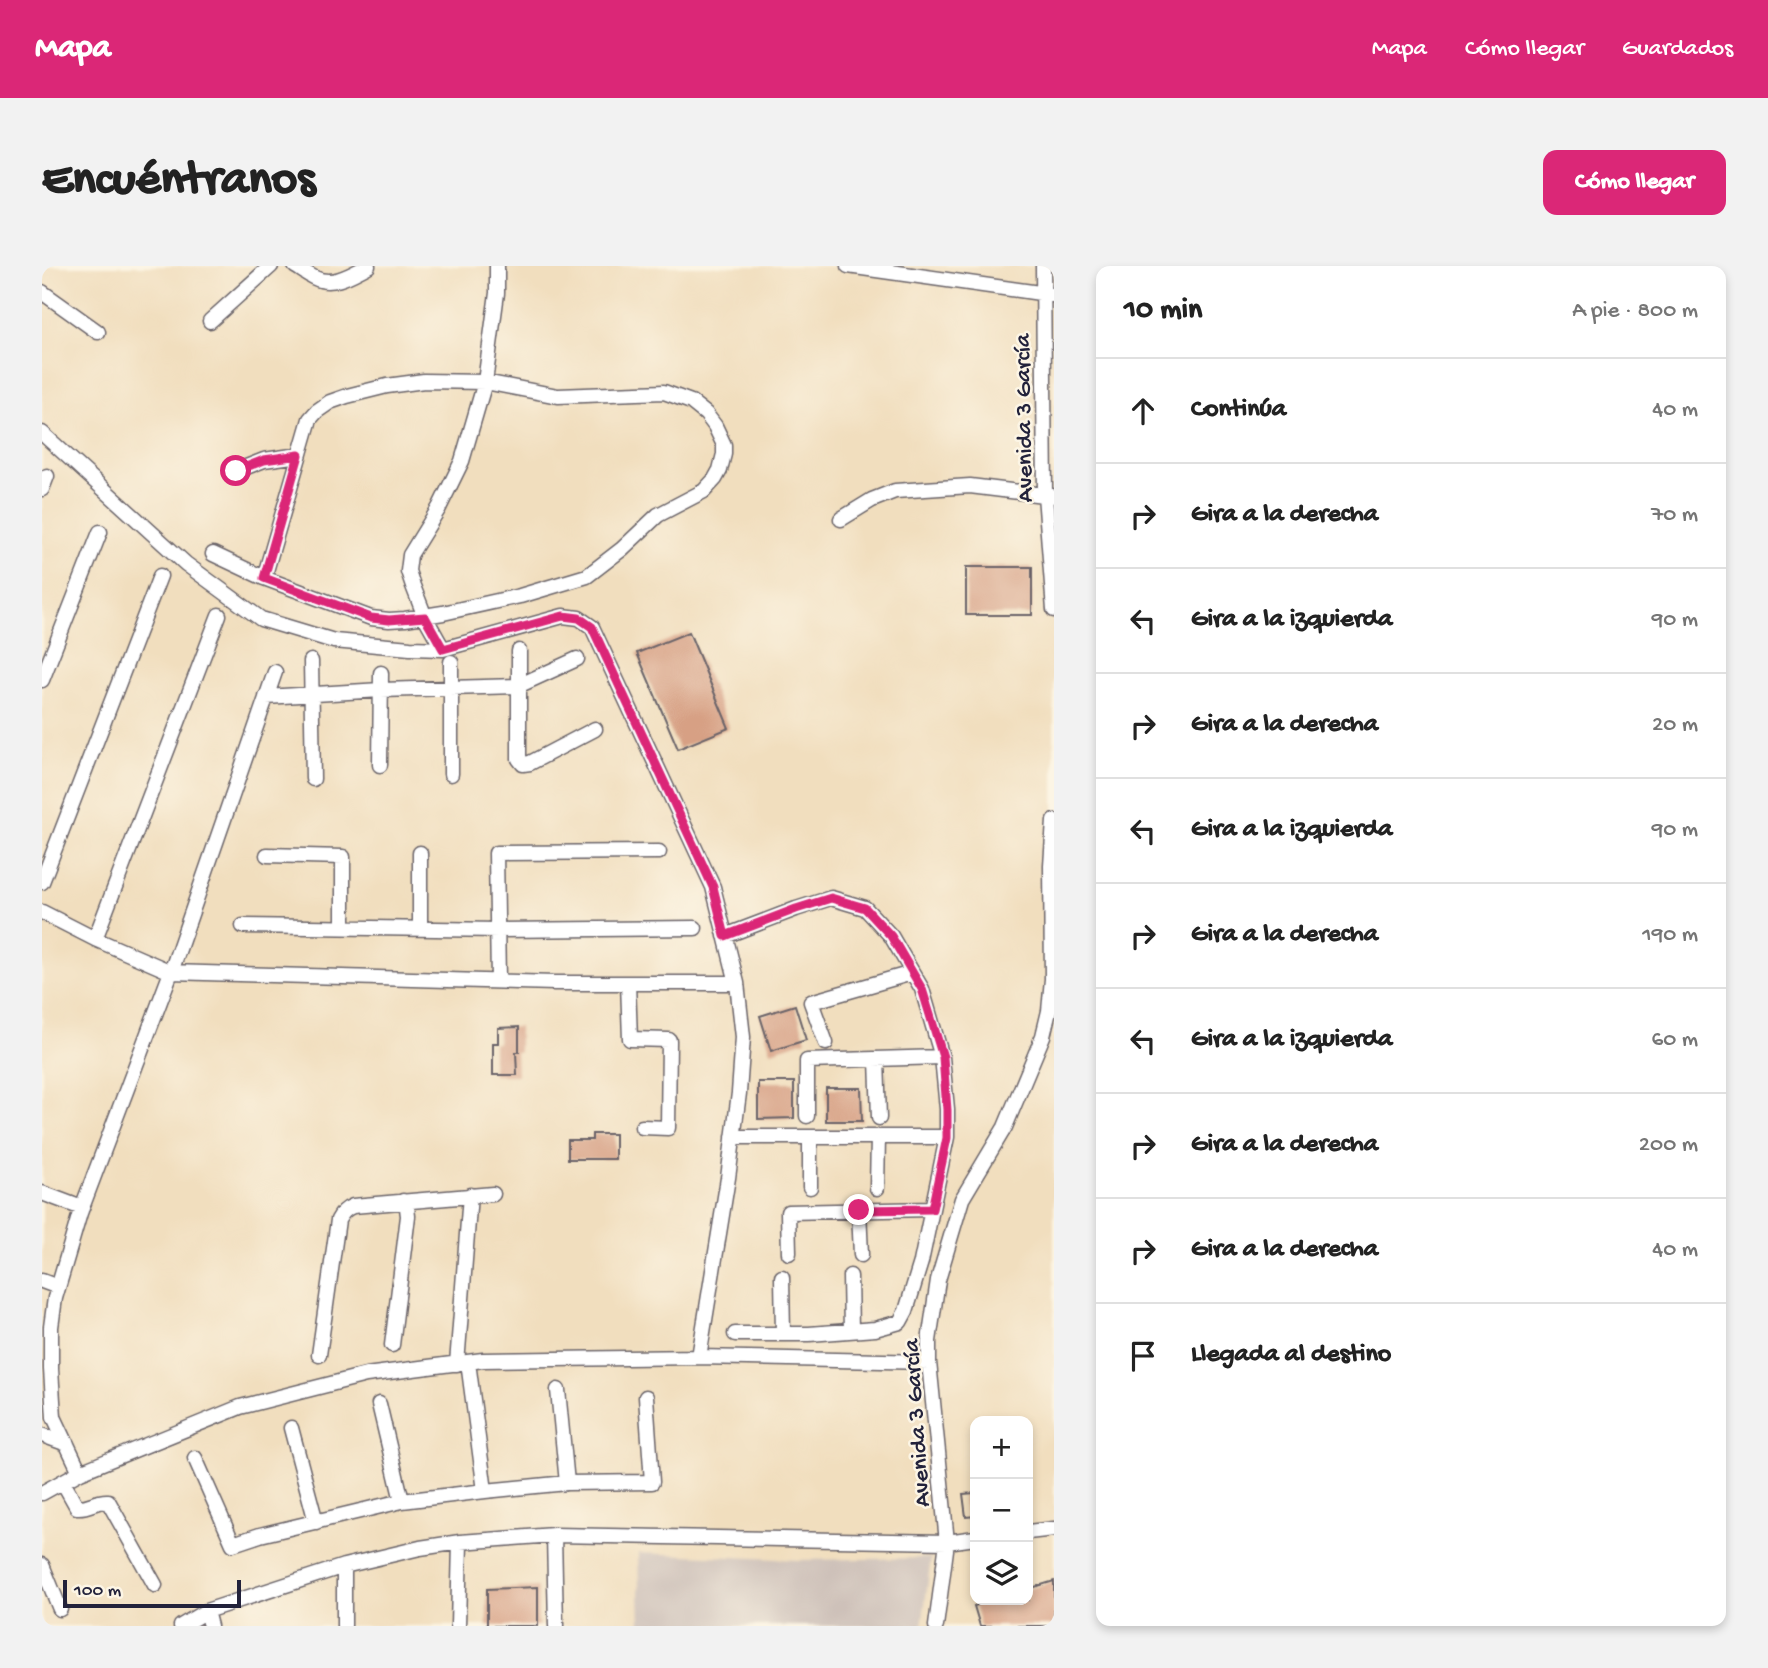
<!DOCTYPE html>
<html lang="es">
<meta charset="utf-8">
<style>
body{margin:0;font-family:"Gochi Hand",sans-serif;background:#f2f2f2;color:#222}
.controls{position:absolute;right:21px;bottom:21px;display:grid;overflow:hidden;border-radius:14px;box-shadow:0 4px 10px #0003}
.controls button{width:63px;height:63px;display:grid;place-items:center;padding:0;border:0;border-bottom:2px solid #e0e0e0;background:#fff;color:#222;font:35px sans-serif}
.scale{position:absolute;left:21px;bottom:18px;width:178px;box-sizing:border-box;padding-left:7px;border:4px solid #22223b;border-top:0;font-size:19px;line-height:24px;white-space:nowrap;color:#22223b;-webkit-text-stroke:5px #fcf5e5;paint-order:stroke}
.stop{position:absolute;width:21px;height:21px;margin:-16px;border:5px solid #db2777;border-radius:50%;background:#fff}
.stop.end{background:#db2777;border-color:#fff;box-shadow:0 2px 7px #0008}
.list{margin:0;padding:0;list-style:none}
h2{display:flex;justify-content:space-between;align-items:center;height:91px;margin:0;padding:0 28px;font-size:30px}
h2 small{font-size:23px;font-weight:400;color:#767676}
.list li{display:grid;grid-template-columns:46px 1fr auto;gap:21px;align-items:center;box-sizing:border-box;height:105px;padding:0 28px;border-top:2px solid #e0e0e0}
.list b{display:block;font-size:26px;white-space:nowrap}
.list em{font-size:23px;font-style:normal;color:#767676}
.icon{flex:none;width:38px;height:38px;fill:none;stroke:currentColor;stroke-width:2;stroke-linecap:round;stroke-linejoin:round}
.map{position:relative;flex:none;width:1012px;height:1360px;overflow:hidden;border-radius:14px}
header{display:flex;align-items:center;gap:42px;box-sizing:border-box;height:98px;padding:0 35px;background:#db2777;color:#fff}
header strong{font-size:33px}
nav{display:flex;gap:38px;margin-inline-start:auto;font-size:24px}
.intro{display:flex;align-items:center;justify-content:space-between;box-sizing:border-box;height:168px;padding:0 42px}
h1{margin:0;font-size:49px}
.button{padding:18px 32px;border-radius:14px;background:#db2777;color:#fff;font-size:24px;font-weight:700}
main{display:flex;gap:42px;padding:0 42px}
aside{flex:1;background:#fff;border-radius:14px;box-shadow:0 4px 10px #0003}
.map>svg:first-child{display:block}
.industrial{fill:#cec1b9}
.building{fill:#d7a084}
.lines{fill:none;stroke-linecap:round;stroke-linejoin:round}
.minor-casing{stroke:#6a6469;stroke-width:17}
.minor{stroke:#fff;stroke-width:14}
.route{stroke:#db2777;stroke-width:9}
.labels{text-anchor:middle;stroke-width:5;stroke-linejoin:round;paint-order:stroke}
.street-label{font-size:24px;fill:#22223b;stroke:#fcf5e5}
</style>
<header>
<strong>Mapa</strong>
<nav><a>Mapa</a><a>Cómo llegar</a><a>Guardados</a></nav>
</header>
<div class="intro"><h1>Encuéntranos</h1><a class="button">Cómo llegar</a></div>
<main>
<div class="map">
<svg width="1012" height="1360" viewBox="0 0 1012 1360">
<rect width="100%" height="100%" fill="#fcf5e5"/>
<filter id="ink" filterUnits="userSpaceOnUse"><feTurbulence type="fractalNoise" baseFrequency=".0143" numOctaves="2"/><feDisplacementMap in="SourceGraphic" scale="14" xChannelSelector="R" yChannelSelector="G"/><feConvolveMatrix kernelMatrix="1 2 1 2 8 2 1 2 1" color-interpolation-filters="sRGB"/></filter>
<filter id="wash" filterUnits="userSpaceOnUse"><feTurbulence type="fractalNoise" baseFrequency=".00686" numOctaves="4" result="noise"/><feDisplacementMap in="SourceGraphic" scale="28" xChannelSelector="R" yChannelSelector="G"/><feGaussianBlur stdDeviation="1.57" result="paint"/><feColorMatrix in="noise" values="0 0 0 0 0 0 0 0 0 0 0 0 0 0 0 0 0 1.4 0 .05"/><feComposite in="paint" operator="in"/></filter>
<g filter="url(#wash)">
<rect width="100%" height="100%" fill="#f1debe"/>
<path class="industrial" d="M 596,1287 L 756,1294 L 889,1292 L 880,1360 L 598,1360 Z"/>
<g id="blocks">
<path class="building" d="M 924,301 L 990,301 L 990,349 L 924,349 Z
M 647,366 L 687,462 L 636,483 L 595,387 Z
M 753,739 L 764,774 L 729,785 L 718,750 Z
M 477,761 L 477,786 L 474,786 L 475,809 L 451,809 L 451,777 L 456,777 L 456,762 Z
M 716,816 L 752,816 L 752,852 L 716,853 Z
M 784,822 L 819,822 L 820,855 L 784,855 Z
M 550,868 L 573,868 L 573,893 L 526,893 L 526,874 L 550,874 Z
M 933,1227 L 933,1250 L 924,1251 L 921,1228 Z
M 1012,1315 L 1012,1360 L 938,1360 L 932,1340 L 953,1334 L 986,1334 L 986,1323 Z
M 496,1321 L 496,1360 L 445,1360 L 445,1323 Z"/>
</g>
</g>
<g filter="url(#ink)">
<use href="#blocks" fill-opacity="0" stroke="#6a6469" stroke-width="2"/>
<g class="lines">
<g class="minor-casing">
<path id="minor" d="M 253,0 C 260,4 266,9 273,12 C 291,21 310,8 326,0
M 806,0 L 1012,29
M 1001,0 L 1003,229 L 1012,344
M 0,26 L 56,66
M 168,55 L 229,0
M 0,167 L 144,298 L 219,353 L 292,375 L 368,382 L 401,383 L 521,350 L 537,352 L 550,361 L 671,621 L 695,717 L 701,771 L 697,827 L 686,912 L 657,1091
M 194,205 L 222,194 L 257,189
M 0,223 L 5,210
M 799,253 L 830,234 L 853,225 L 928,220 L 1010,230
M 171,288 L 222,312 L 329,352 L 347,354 L 363,353 L 401,347 L 478,330 L 545,310 L 580,283 L 616,249 L 662,225 L 673,213 L 678,204 L 682,188 L 682,179 L 673,160 L 664,148 L 649,136 L 622,126 L 516,130 L 443,116 L 382,115 L 345,120 L 305,130 L 288,136 L 275,145 L 268,153 L 222,312
M 401,383 L 383,351 L 371,320 L 366,305 L 368,289 L 397,242 L 420,195 L 443,116 L 455,27 L 455,0
M 477,385 L 477,493 L 481,498 L 488,497 L 553,463
M 269,395 L 271,513
M 409,396 L 409,508
M 0,414 L 58,266
M 224,431 L 339,424 L 476,420 L 535,393
M 338,499 L 339,407
M 378,587 L 378,662
M 225,589 L 301,591 L 301,661
M 0,616 L 118,310
M 0,646 L 53,673 L 129,706 L 513,717 L 695,717
M 201,660 L 456,664 L 653,662
M 683,670 L 754,643 L 789,632 L 823,642 L 849,670 L 880,723 L 900,791 L 905,843 L 905,871 L 879,996 L 864,1045 L 858,1056 L 833,1063 L 767,1068 L 693,1068
M 53,673 L 177,349
M 456,715 L 454,587 L 617,586
M 586,717 L 588,773 L 627,774 L 626,862 L 600,861
M 784,777 L 769,736 L 870,707
M 835,793 L 837,852
M 765,850 L 765,795 L 900,791
M 691,871 L 905,871
M 768,871 L 768,921
M 835,922 L 836,871
M 0,927 L 40,942
M 817,944 L 819,989
M 747,987 L 746,946 L 890,943
M 808,1010 L 809,1065
M 740,1011 L 741,1068
M 0,1015 L 16,1021
M 350,1079 L 366,950 L 365,942 L 361,935
M 277,1089 L 296,954 C 300,947 303,943 311,940 L 451,928
M 415,1098 L 428,929
M 516,1124 L 525,1217
M 337,1138 L 360,1235
M 249,1162 L 274,1256
M 0,1169 L 25,1178
M 153,1192 L 191,1278 L 218,1269 L 360,1235 L 443,1225 L 426,1096
M 38,1206 L 12,1151 L 9,1103 L 9,1061 L 13,1032 L 38,947 L 129,706 L 233,406
M 21,1216 L 35,1241 C 48,1242 53,1234 66,1235 L 113,1319
M 443,1225 L 525,1217 L 610,1216 L 604,1131
M 0,1227 L 38,1206 L 198,1141 L 324,1109 L 441,1094 L 657,1091 L 887,1096
M 986,1266 L 1012,1263
M 512,1269 L 514,1360
M 0,1299 L 18,1343
M 164,1345 L 168,1360
M 139,1360 L 164,1345 L 302,1300 L 378,1282 L 418,1276 L 512,1269 L 905,1276 L 887,1096 L 887,1075 L 896,1014 L 920,933 L 963,861 L 1001,770 L 1007,745 L 1010,713 L 1009,600 L 1012,555
M 302,1360 L 302,1300
M 416,1360 L 418,1276
M 894,1360 L 905,1276 L 933,1272"/>
</g>
<use href="#minor" class="minor"/>
</g>
</g>
<g class="lines" filter="url(#ink)">
<path class="route" d="M 194,205 L 222,194 L 257,189 L 222,312 L 329,352 L 347,354 L 383,351 L 401,383 L 521,350 L 537,352 L 550,361 L 671,621 L 683,670 L 754,643 L 789,632 L 823,642 L 849,670 L 880,723 L 901,791 L 905,844 L 905,872 L 890,943 L 817,944"/>
</g>
<g class="labels">
<g class="street-label">
<text transform="translate(980 152) rotate(-91)" y="8">Avenida 3 García</text>
<text transform="translate(873 1157) rotate(-94)" y="8">Avenida 3 García</text>
</g>
</g>
</svg>
<div class="controls">
<button>+</button>
<button>−</button>
<button><svg class="icon" aria-label="layers" viewBox="0 0 24 24"><path d="M12 4l9 5-9 5-9-5zM3 14l9 5 9-5"/></svg></button>
</div>
<div class="scale">100 m</div>
<div class="stop" style="left:194px;top:205px"></div>
<div class="stop end" style="left:817px;top:944px"></div>
</div>
<aside>
<h2>10 min<small>A pie · 800 m</small></h2>
<ul class="list">
<li><svg class="icon" aria-label="ahead" viewBox="0 0 24 24"><path d="M12 20V5M6 11l6-6 6 6"/></svg><div><b>Continúa</b></div><em>40 m</em></li>
<li><svg class="icon" aria-label="right" viewBox="0 0 24 24"><path d="M7 20v-9h11M14 6l5 5-5 5"/></svg><div><b>Gira a la derecha</b></div><em>70 m</em></li>
<li><svg class="icon" aria-label="left" viewBox="0 0 24 24"><path d="M17 20v-9H6M10 6l-5 5 5 5"/></svg><div><b>Gira a la izquierda</b></div><em>90 m</em></li>
<li><svg class="icon" aria-label="right" viewBox="0 0 24 24"><path d="M7 20v-9h11M14 6l5 5-5 5"/></svg><div><b>Gira a la derecha</b></div><em>20 m</em></li>
<li><svg class="icon" aria-label="left" viewBox="0 0 24 24"><path d="M17 20v-9H6M10 6l-5 5 5 5"/></svg><div><b>Gira a la izquierda</b></div><em>90 m</em></li>
<li><svg class="icon" aria-label="right" viewBox="0 0 24 24"><path d="M7 20v-9h11M14 6l5 5-5 5"/></svg><div><b>Gira a la derecha</b></div><em>190 m</em></li>
<li><svg class="icon" aria-label="left" viewBox="0 0 24 24"><path d="M17 20v-9H6M10 6l-5 5 5 5"/></svg><div><b>Gira a la izquierda</b></div><em>60 m</em></li>
<li><svg class="icon" aria-label="right" viewBox="0 0 24 24"><path d="M7 20v-9h11M14 6l5 5-5 5"/></svg><div><b>Gira a la derecha</b></div><em>200 m</em></li>
<li><svg class="icon" aria-label="right" viewBox="0 0 24 24"><path d="M7 20v-9h11M14 6l5 5-5 5"/></svg><div><b>Gira a la derecha</b></div><em>40 m</em></li>
<li><svg class="icon" aria-label="arrive" viewBox="0 0 24 24"><path d="M6 21V4h12l-3 4 3 4H6"/></svg><div><b>Llegada al destino</b></div></li>
</ul>
</aside>
</main>
